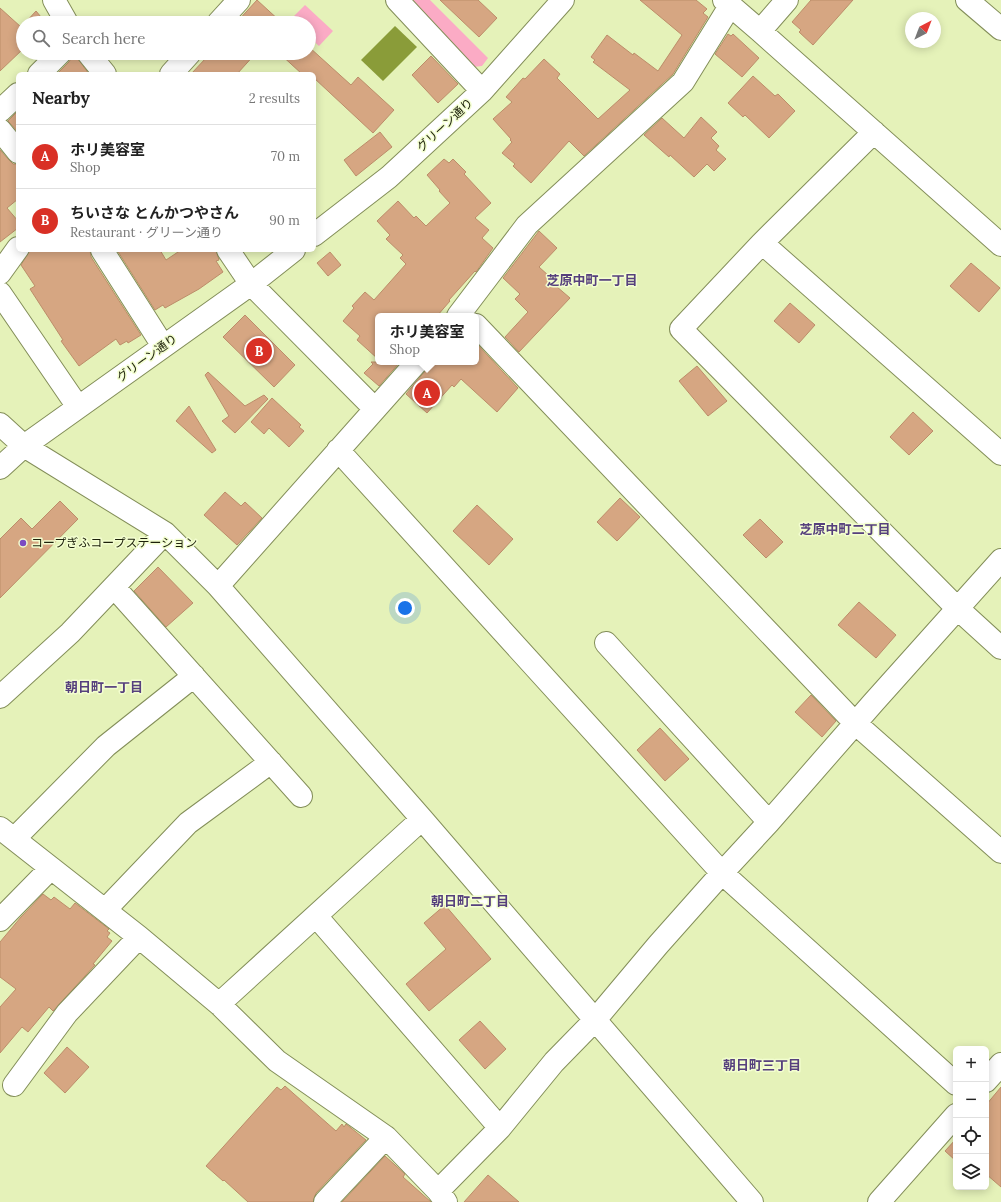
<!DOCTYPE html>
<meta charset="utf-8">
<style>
body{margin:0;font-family:Lora,"Noto Sans JP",serif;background:#f2f2f2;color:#222}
.controls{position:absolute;right:12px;bottom:12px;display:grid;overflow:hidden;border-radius:6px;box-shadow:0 2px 10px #0003}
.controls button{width:36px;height:36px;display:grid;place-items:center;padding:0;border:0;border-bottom:1px solid #e0e0e0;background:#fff;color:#222;font:20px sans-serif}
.compass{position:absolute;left:905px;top:12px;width:36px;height:36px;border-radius:50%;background:#fff;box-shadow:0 2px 10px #0003;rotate:42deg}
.you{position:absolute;left:405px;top:608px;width:14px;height:14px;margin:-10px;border:3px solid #fff;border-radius:50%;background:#1a73e8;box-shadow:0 0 0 6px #1a73e833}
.badge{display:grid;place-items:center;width:26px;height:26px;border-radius:50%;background:#d93025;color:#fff;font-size:13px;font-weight:700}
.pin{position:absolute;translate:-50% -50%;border:2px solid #fff;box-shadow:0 1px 4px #0006}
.popup{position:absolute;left:375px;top:313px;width:104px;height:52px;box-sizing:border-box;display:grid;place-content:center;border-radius:6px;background:#fff;filter:drop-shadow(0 1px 3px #0005);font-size:13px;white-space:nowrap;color:#767676}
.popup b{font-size:15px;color:#222}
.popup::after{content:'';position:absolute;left:50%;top:100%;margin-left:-8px;border:8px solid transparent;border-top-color:#fff}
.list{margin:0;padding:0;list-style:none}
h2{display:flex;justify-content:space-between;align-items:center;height:52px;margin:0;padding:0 16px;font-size:17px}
h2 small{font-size:13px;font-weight:400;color:#767676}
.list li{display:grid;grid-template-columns:26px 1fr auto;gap:12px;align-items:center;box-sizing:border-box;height:64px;padding:0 16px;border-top:1px solid #e0e0e0}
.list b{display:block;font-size:15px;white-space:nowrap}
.list p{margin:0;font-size:13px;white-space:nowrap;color:#767676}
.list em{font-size:13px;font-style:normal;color:#767676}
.icon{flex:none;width:22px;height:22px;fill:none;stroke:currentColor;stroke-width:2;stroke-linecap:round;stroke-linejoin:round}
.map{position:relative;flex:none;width:1001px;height:1202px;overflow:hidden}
.search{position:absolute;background:#fff;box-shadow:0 2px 10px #0003;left:16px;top:16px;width:300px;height:44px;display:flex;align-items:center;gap:10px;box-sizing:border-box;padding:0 14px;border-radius:22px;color:#767676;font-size:15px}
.panel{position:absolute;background:#fff;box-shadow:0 2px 10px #0003;left:16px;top:72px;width:300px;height:180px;border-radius:6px}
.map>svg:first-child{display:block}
.green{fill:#fbabc5}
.water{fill:#8a9c39}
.building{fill:#d6a682;stroke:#bc8d69}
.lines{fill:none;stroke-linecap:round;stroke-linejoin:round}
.minor-casing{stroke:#838e59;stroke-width:24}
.minor{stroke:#fff;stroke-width:22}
.poi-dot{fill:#7b4bc3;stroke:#f3fed0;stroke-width:1.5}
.labels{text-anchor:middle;stroke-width:3;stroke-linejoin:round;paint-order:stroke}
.street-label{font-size:12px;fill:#1d210b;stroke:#f3fed0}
.poi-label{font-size:12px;fill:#1d210b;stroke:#f3fed0;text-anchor:start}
.neighbourhood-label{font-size:13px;font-weight:bold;fill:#56407d;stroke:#f3fed0}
</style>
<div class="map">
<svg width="1001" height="1202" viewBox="0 0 1001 1202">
<rect width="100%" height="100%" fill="#e5f2b9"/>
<path class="green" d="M 411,0 L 430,0 L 488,58 L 482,66 L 473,67 Z
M 305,5 L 333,31 L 319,46 L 309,37 L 309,23 L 293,23 L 290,20 Z"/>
<path class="water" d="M 395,26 L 417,47 L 383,81 L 361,60 Z"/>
<path class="building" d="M 257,0 L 281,22 L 280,23 L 236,23 Z
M 440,0 L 478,0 L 497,18 L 479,37 Z
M 640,0 L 696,0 L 707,9 L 703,13 L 708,17 L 673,74 L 584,156 L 569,141 L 531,183 L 513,166 L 515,164 L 502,153 L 512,142 L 510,140 L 511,139 L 493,119 L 512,102 L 506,97 L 523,78 L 525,79 L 544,59 L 560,74 L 557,78 L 598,119 L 630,90 L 593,62 L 595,60 L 591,57 L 607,35 L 633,55 L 634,53 L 658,71 L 682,35 Z
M 811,0 L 853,0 L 813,45 L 799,32 L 801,30 L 792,22 Z
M 0,8 L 21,27 L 23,25 L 23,49 L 0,71 Z
M 36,11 L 46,23 L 25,23 Z
M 728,34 L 731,36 L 733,34 L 759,58 L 742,77 L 715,54 Z
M 309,47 L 351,85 L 358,77 L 394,110 L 373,133 L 314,78 L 314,74 L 302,74 L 279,53 L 309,53 Z
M 72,53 L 78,59 L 89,74 L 58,73 L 69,62 L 72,57 Z
M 249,53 L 256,53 L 237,74 L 191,74 L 206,58 Z
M 431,56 L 458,84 L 438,103 L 412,75 Z
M 753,76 L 775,96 L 778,94 L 795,111 L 769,138 L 745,115 L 743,117 L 728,103 Z
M 18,111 L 18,132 L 8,121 Z
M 701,117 L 717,132 L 711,138 L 719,146 L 716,150 L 726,159 L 714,171 L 707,164 L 694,177 L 670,155 L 669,157 L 644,135 L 662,118 L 684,138 Z
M 380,132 L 392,147 L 356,176 L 344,160 Z
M 0,150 L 9,160 L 13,164 L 18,164 L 18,199 L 7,208 L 18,221 L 18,228 L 0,242 Z
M 444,159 L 449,163 L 453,159 L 466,172 L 464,174 L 491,203 L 475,218 L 489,230 L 482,238 L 493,248 L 476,272 L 475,271 L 449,300 L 450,301 L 437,316 L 378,316 L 378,359 L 357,340 L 360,336 L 343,321 L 354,308 L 352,306 L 365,292 L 374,300 L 406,264 L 400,258 L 403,255 L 386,239 L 390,235 L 377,221 L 398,201 L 414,218 L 416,216 L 426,226 L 450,203 L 439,191 L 440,190 L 427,175 Z
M 539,231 L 557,248 L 539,267 L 558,284 L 556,286 L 570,298 L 519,352 L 505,337 L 528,312 L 515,299 L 520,294 L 503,278 Z
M 30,250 L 90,250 L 91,257 L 141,335 L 128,343 L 127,341 L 120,345 L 116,339 L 79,366 L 61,341 L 63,340 L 30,289 L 35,286 L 21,265 Z
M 117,250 L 160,250 L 166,260 L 181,250 L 216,250 L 219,260 L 216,261 L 223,272 L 199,289 L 165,308 L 163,305 L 155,310 Z
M 330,252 L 341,265 L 328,276 L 317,263 Z
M 971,263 L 1000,288 L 979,312 L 950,286 Z
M 790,303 L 815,325 L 799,343 L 774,321 Z
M 245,315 L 295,365 L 274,387 L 223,337 Z
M 476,343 L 518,388 L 497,412 L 461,379 L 454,387 L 452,385 L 427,413 L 406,394 L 426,370 L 429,362 L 476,362 Z
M 371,362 L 400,362 L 379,386 L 364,373 L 373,364 Z
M 697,366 L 727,401 L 708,416 L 679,381 Z
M 208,372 L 245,406 L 264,395 L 268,399 L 235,433 L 222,421 L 229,416 L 205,375 Z
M 272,398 L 301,425 L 299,427 L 304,431 L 289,447 L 269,428 L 264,434 L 251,422 Z
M 189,406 L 216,450 L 212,453 L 176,421 Z
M 913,412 L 933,431 L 909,455 L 890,437 Z
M 225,492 L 241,506 L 245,502 L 262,518 L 237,545 L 204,515 Z
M 620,498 L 640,517 L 617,541 L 597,522 Z
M 60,501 L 78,519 L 0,598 L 0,539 L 21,518 L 32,529 Z
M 477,505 L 513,539 L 489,565 L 453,531 Z
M 760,519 L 783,542 L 766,558 L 743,535 Z
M 158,567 L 193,603 L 166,627 L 134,591 Z
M 859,602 L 896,635 L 876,658 L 838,625 Z
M 811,695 L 836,721 L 822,737 L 795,712 Z
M 660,728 L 689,759 L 665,781 L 637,750 Z
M 43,894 L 51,900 L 54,897 L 70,909 L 75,903 L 109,929 L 107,931 L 110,933 L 107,937 L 112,941 L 93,964 L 95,965 L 53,1011 L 49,1007 L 28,1032 L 22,1027 L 0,1053 L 0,1007 L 16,989 L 0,977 L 0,942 L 21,917 Z
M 445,905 L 491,959 L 429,1011 L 406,984 L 446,949 L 424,923 Z
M 480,1021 L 506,1049 L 485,1069 L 459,1040 Z
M 67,1047 L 89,1067 L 65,1093 L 44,1073 Z
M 285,1086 L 336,1131 L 342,1124 L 344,1127 L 346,1124 L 366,1140 L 316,1193 L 313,1202 L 248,1202 L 224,1180 L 223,1181 L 206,1166 L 277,1087 L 281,1090 Z
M 1001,1087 L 1001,1187 L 986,1174 L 986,1105 Z
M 956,1139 L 956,1161 L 945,1151 Z
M 385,1156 L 405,1174 L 403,1177 L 431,1202 L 342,1202 Z
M 488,1175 L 519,1202 L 464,1202 Z"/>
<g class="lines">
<g class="minor-casing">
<path id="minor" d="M 54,0 L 67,23
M 397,0 L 482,91
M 724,0 L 760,31 L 1001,245
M 967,0 L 1001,29
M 218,23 L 239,0
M 760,31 L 787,0
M 88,53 L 105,74
M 39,74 L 60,53
M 171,74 L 190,53
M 0,111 L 18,94
M 0,130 L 18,152
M 874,132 L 762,243 L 681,329 L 957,608 L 1001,648
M 314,235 L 389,177 L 482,91 L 563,0
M 762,243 L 1001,454
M 102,250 L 163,346
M 228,250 L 251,284 L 375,409
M 0,273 L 18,248
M 0,293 L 78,407
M 458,316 L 527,225 L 683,82 L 730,6
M 476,325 L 855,723 L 1001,852
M 0,424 L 24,446 L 165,533 L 218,586 L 422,819 L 752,1202
M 338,450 L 722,873 L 956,1084
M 0,468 L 24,446 L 251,284 L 294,250
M 218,586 L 417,362
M 114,587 L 301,796
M 606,643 L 769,822
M 0,697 L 70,633 L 165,533
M 0,828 L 139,937 L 219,1004 L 277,1061 L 386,1137 L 438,1191 L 446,1202
M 14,839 L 106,746 L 194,676
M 105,910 L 188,823 L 271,762
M 316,916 L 500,1128
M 0,920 L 51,868
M 219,1004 L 422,819
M 986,1081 L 1001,1064
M 14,1085 L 67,1013 L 139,937
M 438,1191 L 500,1128 L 554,1062 L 595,1020 L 658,945 L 722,873 L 769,822 L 873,703 L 1001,560
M 325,1202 L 386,1137
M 879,1202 L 956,1115"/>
</g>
<use href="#minor" class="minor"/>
</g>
<circle class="poi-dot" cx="23" cy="543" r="4"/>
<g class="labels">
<g class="street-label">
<text transform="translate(445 125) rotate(-43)" y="4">グリーン通り</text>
<text transform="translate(147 358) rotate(-36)" y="4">グリーン通り</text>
</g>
<g class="poi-label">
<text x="31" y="547">コープぎふコープステーション</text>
</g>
<g class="neighbourhood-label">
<text x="592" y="285">芝原中町一丁目</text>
<text x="845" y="534">芝原中町二丁目</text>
<text x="104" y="692">朝日町一丁目</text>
<text x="470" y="906">朝日町二丁目</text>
<text x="762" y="1070">朝日町三丁目</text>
</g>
</g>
</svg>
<div class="controls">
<button>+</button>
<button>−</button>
<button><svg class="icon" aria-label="locate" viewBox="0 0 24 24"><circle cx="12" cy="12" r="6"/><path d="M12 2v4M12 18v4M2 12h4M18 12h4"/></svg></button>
<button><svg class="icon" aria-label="layers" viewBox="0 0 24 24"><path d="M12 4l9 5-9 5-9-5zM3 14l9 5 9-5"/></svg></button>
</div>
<svg class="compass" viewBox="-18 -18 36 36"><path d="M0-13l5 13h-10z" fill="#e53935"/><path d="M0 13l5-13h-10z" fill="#767676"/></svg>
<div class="you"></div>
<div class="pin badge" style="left:427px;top:393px">A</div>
<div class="popup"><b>ホリ美容室</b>Shop</div>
<div class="pin badge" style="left:259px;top:351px">B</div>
<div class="search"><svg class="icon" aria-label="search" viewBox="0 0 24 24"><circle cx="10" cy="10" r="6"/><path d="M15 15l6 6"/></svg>Search here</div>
<section class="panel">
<h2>Nearby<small>2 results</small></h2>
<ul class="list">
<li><span class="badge">A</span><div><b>ホリ美容室</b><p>Shop</p></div><em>70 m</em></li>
<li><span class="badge">B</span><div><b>ちいさな とんかつやさん</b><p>Restaurant · グリーン通り</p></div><em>90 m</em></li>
</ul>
</section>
</div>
